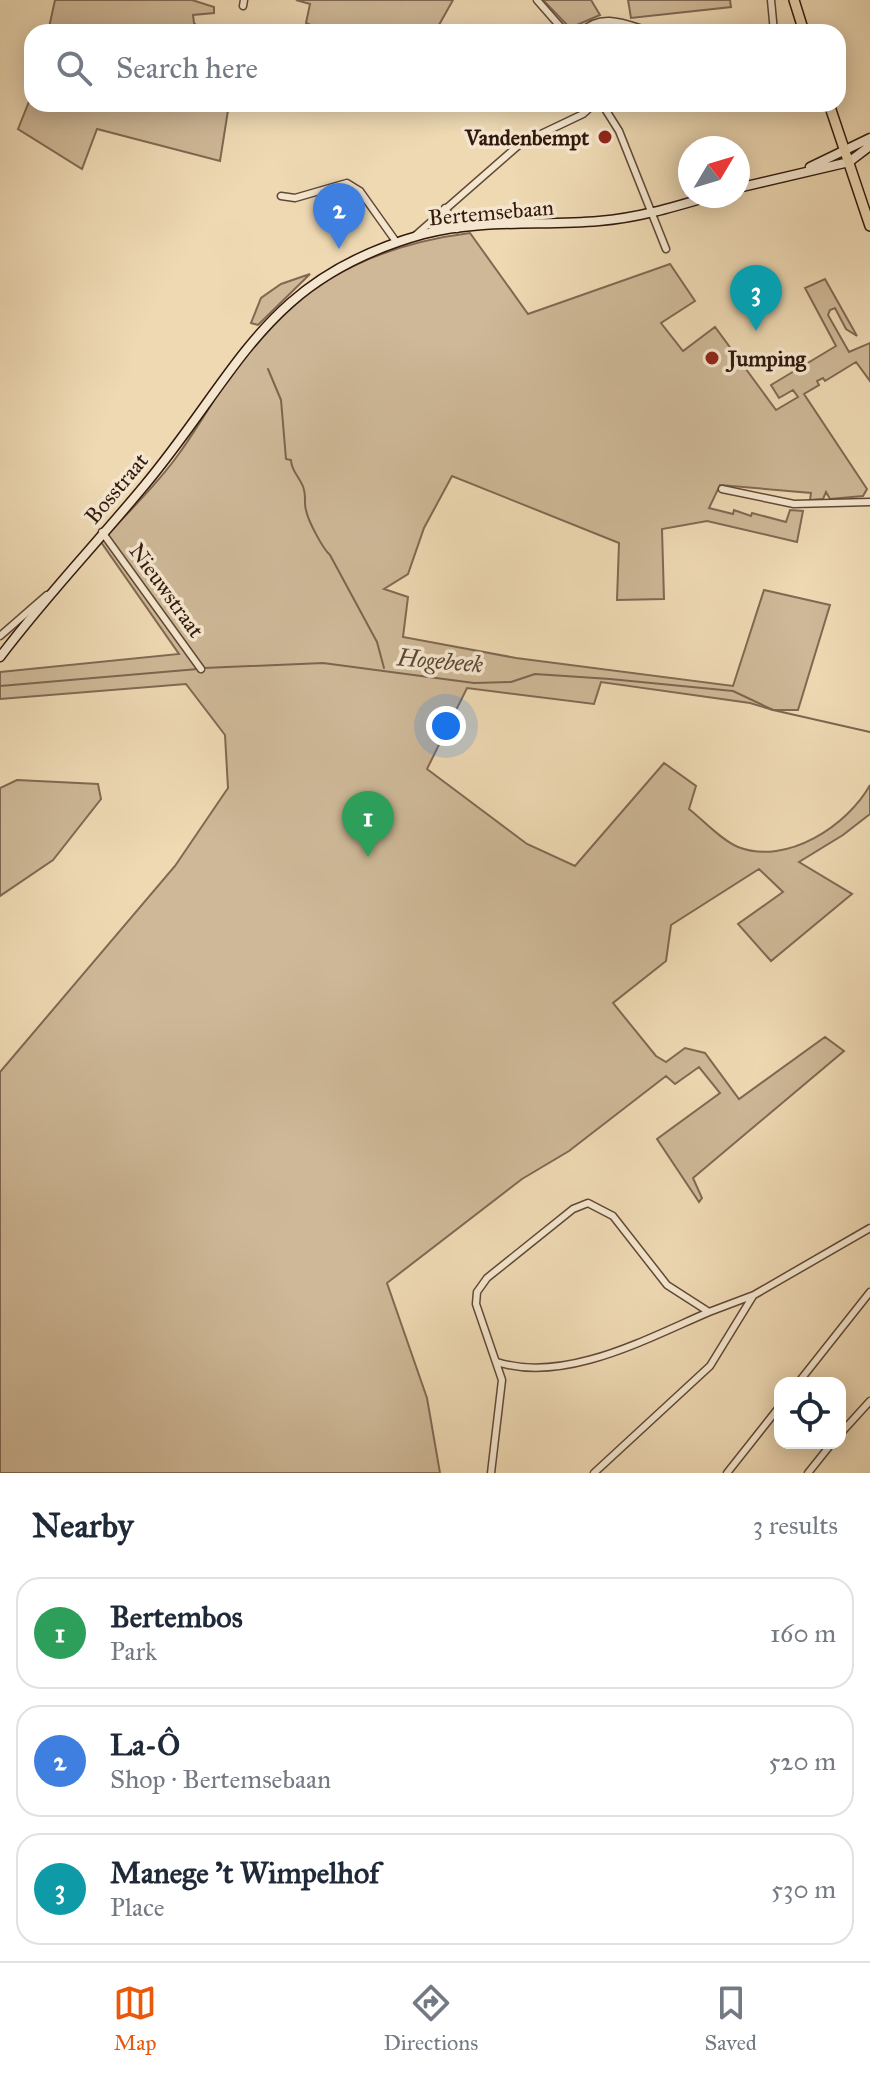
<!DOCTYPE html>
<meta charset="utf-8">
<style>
body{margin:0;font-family:"IM FELL Great Primer",serif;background:#f6f6f7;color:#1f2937}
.controls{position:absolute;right:24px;bottom:24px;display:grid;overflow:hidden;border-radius:16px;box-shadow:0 4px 20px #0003}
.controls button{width:72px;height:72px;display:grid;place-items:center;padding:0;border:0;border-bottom:2px solid #e0e1e3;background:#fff;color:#1f2937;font:40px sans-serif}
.compass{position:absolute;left:678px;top:136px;width:72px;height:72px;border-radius:50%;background:#fff;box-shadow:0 4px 20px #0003;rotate:52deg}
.you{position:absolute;left:446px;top:726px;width:28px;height:28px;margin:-20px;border:6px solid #fff;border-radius:50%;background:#1a73e8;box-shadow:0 0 0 12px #1a73e833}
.badge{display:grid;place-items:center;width:52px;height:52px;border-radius:50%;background:#ea580c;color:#fff;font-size:26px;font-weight:700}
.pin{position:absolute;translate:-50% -66px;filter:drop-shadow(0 2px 4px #0008)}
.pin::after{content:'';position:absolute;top:42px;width:28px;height:24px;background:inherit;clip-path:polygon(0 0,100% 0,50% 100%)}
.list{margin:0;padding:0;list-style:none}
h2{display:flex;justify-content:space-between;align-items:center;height:104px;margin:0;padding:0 32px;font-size:34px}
h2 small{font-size:26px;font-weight:400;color:#747a83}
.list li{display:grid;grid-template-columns:52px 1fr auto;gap:24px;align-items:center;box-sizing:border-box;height:112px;margin:0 16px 16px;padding:0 16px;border:2px solid #e0e1e3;border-radius:24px}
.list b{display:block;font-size:30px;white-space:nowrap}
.list p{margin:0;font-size:26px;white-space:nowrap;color:#747a83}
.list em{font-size:26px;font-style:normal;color:#747a83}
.icon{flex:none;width:44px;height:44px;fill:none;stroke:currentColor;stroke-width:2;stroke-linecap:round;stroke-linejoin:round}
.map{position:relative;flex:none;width:870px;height:1473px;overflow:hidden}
.search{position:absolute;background:#fff;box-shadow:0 4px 20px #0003;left:24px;right:24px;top:24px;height:88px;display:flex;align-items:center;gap:20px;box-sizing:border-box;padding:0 28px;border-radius:24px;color:#747a83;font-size:30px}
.sheet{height:488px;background:#fff}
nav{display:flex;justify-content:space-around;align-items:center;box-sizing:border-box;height:112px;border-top:2px solid #e0e1e3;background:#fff;font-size:22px;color:#747a83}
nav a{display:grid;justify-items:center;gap:4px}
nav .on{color:#ea580c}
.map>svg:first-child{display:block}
.green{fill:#ceb897;stroke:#806852;stroke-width:2}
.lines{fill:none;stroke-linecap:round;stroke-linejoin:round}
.stream{stroke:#7c654f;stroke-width:2}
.street-casing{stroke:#614936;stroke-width:9}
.secondary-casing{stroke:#32190d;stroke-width:11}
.primary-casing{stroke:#32190d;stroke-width:12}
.street{stroke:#f4e6ce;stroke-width:6}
.secondary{stroke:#f4e6ce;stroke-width:8}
.primary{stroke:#eed9b3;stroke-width:9}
.poi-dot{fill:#8f2418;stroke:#f4e6ce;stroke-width:3}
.labels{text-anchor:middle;stroke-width:7;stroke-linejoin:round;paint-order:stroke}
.poi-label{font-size:22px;font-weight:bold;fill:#32190d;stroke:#f4e6ce;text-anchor:end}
.street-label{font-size:22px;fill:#32190d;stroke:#f4e6ce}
.water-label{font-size:24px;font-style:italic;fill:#5d4534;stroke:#f4e6ce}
</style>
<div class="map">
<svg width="870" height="1473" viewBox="0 0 870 1473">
<rect width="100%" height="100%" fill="#eed9b3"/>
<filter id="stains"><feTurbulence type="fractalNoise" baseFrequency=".0025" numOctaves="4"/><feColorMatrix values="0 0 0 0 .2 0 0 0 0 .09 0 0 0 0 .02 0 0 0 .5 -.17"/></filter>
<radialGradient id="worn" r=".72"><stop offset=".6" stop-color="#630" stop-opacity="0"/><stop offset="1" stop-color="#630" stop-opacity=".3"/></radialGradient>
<path class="green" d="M 55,0 L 192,0 L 214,7 L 214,13 L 193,15 L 194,23 L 203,32 L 48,32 Z
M 296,0 L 453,0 L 435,32 L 314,32 L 315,27 L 306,23 L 310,4 Z
M 543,0 L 591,0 L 600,15 L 570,28 Z
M 628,0 L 730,0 L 731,7 L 631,18 Z
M 32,94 L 32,104 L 229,104 L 220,161 L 97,129 L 82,169 L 18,129 Z
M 470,233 L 528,314 L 670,264 L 695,301 L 661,323 L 683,351 L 715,327 L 776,410 L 798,397 L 793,390 L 779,398 L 771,385 L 836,346 L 805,288 L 825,279 L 857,336 L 846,329 L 835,308 L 830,310 L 828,315 L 849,352 L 870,343 L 870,381 L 856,362 L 825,381 L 823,378 L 817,381 L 819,385 L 804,394 L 867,489 L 863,496 L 830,499 L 826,492 L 823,499 L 810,500 L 811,493 L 720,485 L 709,508 L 733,514 L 734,510 L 751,516 L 752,513 L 786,522 L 790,510 L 803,511 L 797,542 L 707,521 L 662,529 L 664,599 L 617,600 L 619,543 L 452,476 L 424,528 L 408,574 L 384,589 L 408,597 L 403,637 L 516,658 L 733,686 L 764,590 L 830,605 L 798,710 L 773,710 L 750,703 L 601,682 L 594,704 L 467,688 L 427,769 L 527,844 L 575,866 L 664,763 L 696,786 L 689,809 C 703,820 721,840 738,847 C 787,866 848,825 870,785 L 870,814 L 843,835 L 799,862 L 852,894 L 771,961 L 738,924 L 783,892 L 759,869 L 671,925 L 666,961 L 613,1003 L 656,1056 L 666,1062 L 685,1048 L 705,1053 L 739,1099 L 825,1037 L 844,1051 L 693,1178 L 702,1198 L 699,1202 L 657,1139 L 720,1093 L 699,1067 L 675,1084 L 666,1076 L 569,1151 L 522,1179 L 387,1283 L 427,1398 L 440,1473 L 0,1473 L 0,1072 L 175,866 L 228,788 L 225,735 L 186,684 L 0,699 L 0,672 L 179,654 L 101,542 C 126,514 156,486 178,455 C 205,418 227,374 257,339 C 312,275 389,243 470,233 Z
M 310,274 L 258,325 L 251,323 L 261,298 L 281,284 Z
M 17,780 L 98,784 L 101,799 L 53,860 L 0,896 L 0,788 Z"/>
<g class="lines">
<path class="stream" d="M 268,369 L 281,400 L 286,459 L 291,460 C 291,472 302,479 304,490 C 306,497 304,504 306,510 C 308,521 323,549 330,555 L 377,642 L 384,668
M 204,668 L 323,663 L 474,683 L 511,682 L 535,674 L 610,679 L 733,691 L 773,710 L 870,732
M 0,686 L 198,669"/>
<g class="street-casing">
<path id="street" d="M 537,0 L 565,32
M 771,0 L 774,32
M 243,6 L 244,0
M 582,32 C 602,11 628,25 652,32
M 602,104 L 619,131 L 666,249
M 281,196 L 295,198 L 347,183 L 360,191 L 397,243
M 445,208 L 457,229
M 416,235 L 520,144 L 583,114 L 594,104
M 722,489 L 794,504 L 870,502
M 102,532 L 201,669
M 0,636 L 47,595
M 497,1362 C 565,1384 648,1338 709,1312
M 798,1383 L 870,1292
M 840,1434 L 870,1401
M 491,1473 L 502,1380 L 476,1304 L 477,1292 L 487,1278 L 573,1209 L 588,1203 L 613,1216 L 667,1285 L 709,1312 L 754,1295 L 870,1228
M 594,1473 L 710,1366 L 753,1296
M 727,1473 L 780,1406
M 808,1473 L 832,1443"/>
</g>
<g class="secondary-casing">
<path id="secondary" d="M 810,167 L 870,138
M 738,188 L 849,162 L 870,146
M 0,657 C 45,597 96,544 144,486 C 240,371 264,278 424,234 C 480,219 542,226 599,221 C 638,218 674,207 711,196"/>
</g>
<g class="primary-casing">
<path id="primary" d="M 794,0 L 804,32
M 829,104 L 870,226"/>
</g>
<use href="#street" class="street"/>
<use href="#secondary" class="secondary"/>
<use href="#primary" class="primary"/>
</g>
<g class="poi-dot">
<circle cx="605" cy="137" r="8"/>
<circle cx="712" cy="358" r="8"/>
</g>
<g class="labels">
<g class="poi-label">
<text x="589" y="145">Vandenbempt</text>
<text x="728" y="366" text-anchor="start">Jumping</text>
</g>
<g class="street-label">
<text transform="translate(491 212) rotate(-5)" y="8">Bertemsebaan</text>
<text transform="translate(116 488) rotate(-50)" y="8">Bosstraat</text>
<text transform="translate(167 590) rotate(54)" y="8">Nieuwstraat</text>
</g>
<g class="water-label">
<text transform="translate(440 661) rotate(5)" y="8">Hogebeek</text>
</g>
</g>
<rect width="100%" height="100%" filter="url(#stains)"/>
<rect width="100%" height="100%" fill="url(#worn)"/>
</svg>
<div class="controls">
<button><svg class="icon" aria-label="locate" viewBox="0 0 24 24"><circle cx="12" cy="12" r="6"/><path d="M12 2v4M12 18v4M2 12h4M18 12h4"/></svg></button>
</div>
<svg class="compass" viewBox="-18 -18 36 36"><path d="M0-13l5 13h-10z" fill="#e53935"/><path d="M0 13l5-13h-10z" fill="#747a83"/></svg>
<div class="you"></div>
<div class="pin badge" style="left:368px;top:857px;background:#2e9e5b">1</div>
<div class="pin badge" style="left:339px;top:249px;background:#3f7fe0">2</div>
<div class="pin badge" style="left:756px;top:331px;background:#0f9aa8">3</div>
<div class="search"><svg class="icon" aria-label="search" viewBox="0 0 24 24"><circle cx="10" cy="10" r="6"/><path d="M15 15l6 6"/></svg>Search here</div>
</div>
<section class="sheet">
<h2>Nearby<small>3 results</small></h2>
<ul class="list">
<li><span class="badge" style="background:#2e9e5b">1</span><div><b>Bertembos</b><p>Park</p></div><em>160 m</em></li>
<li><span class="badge" style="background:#3f7fe0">2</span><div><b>La-Ô</b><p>Shop · Bertemsebaan</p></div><em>520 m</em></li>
<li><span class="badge" style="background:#0f9aa8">3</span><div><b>Manege 't Wimpelhof</b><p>Place</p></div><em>530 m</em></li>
</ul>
</section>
<nav>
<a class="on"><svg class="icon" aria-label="map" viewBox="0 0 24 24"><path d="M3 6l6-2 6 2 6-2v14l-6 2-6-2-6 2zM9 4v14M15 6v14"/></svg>Map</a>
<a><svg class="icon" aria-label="directions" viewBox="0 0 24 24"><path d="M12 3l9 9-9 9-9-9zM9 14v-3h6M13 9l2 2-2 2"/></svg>Directions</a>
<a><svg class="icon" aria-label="saved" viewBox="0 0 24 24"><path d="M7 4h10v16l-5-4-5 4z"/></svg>Saved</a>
</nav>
